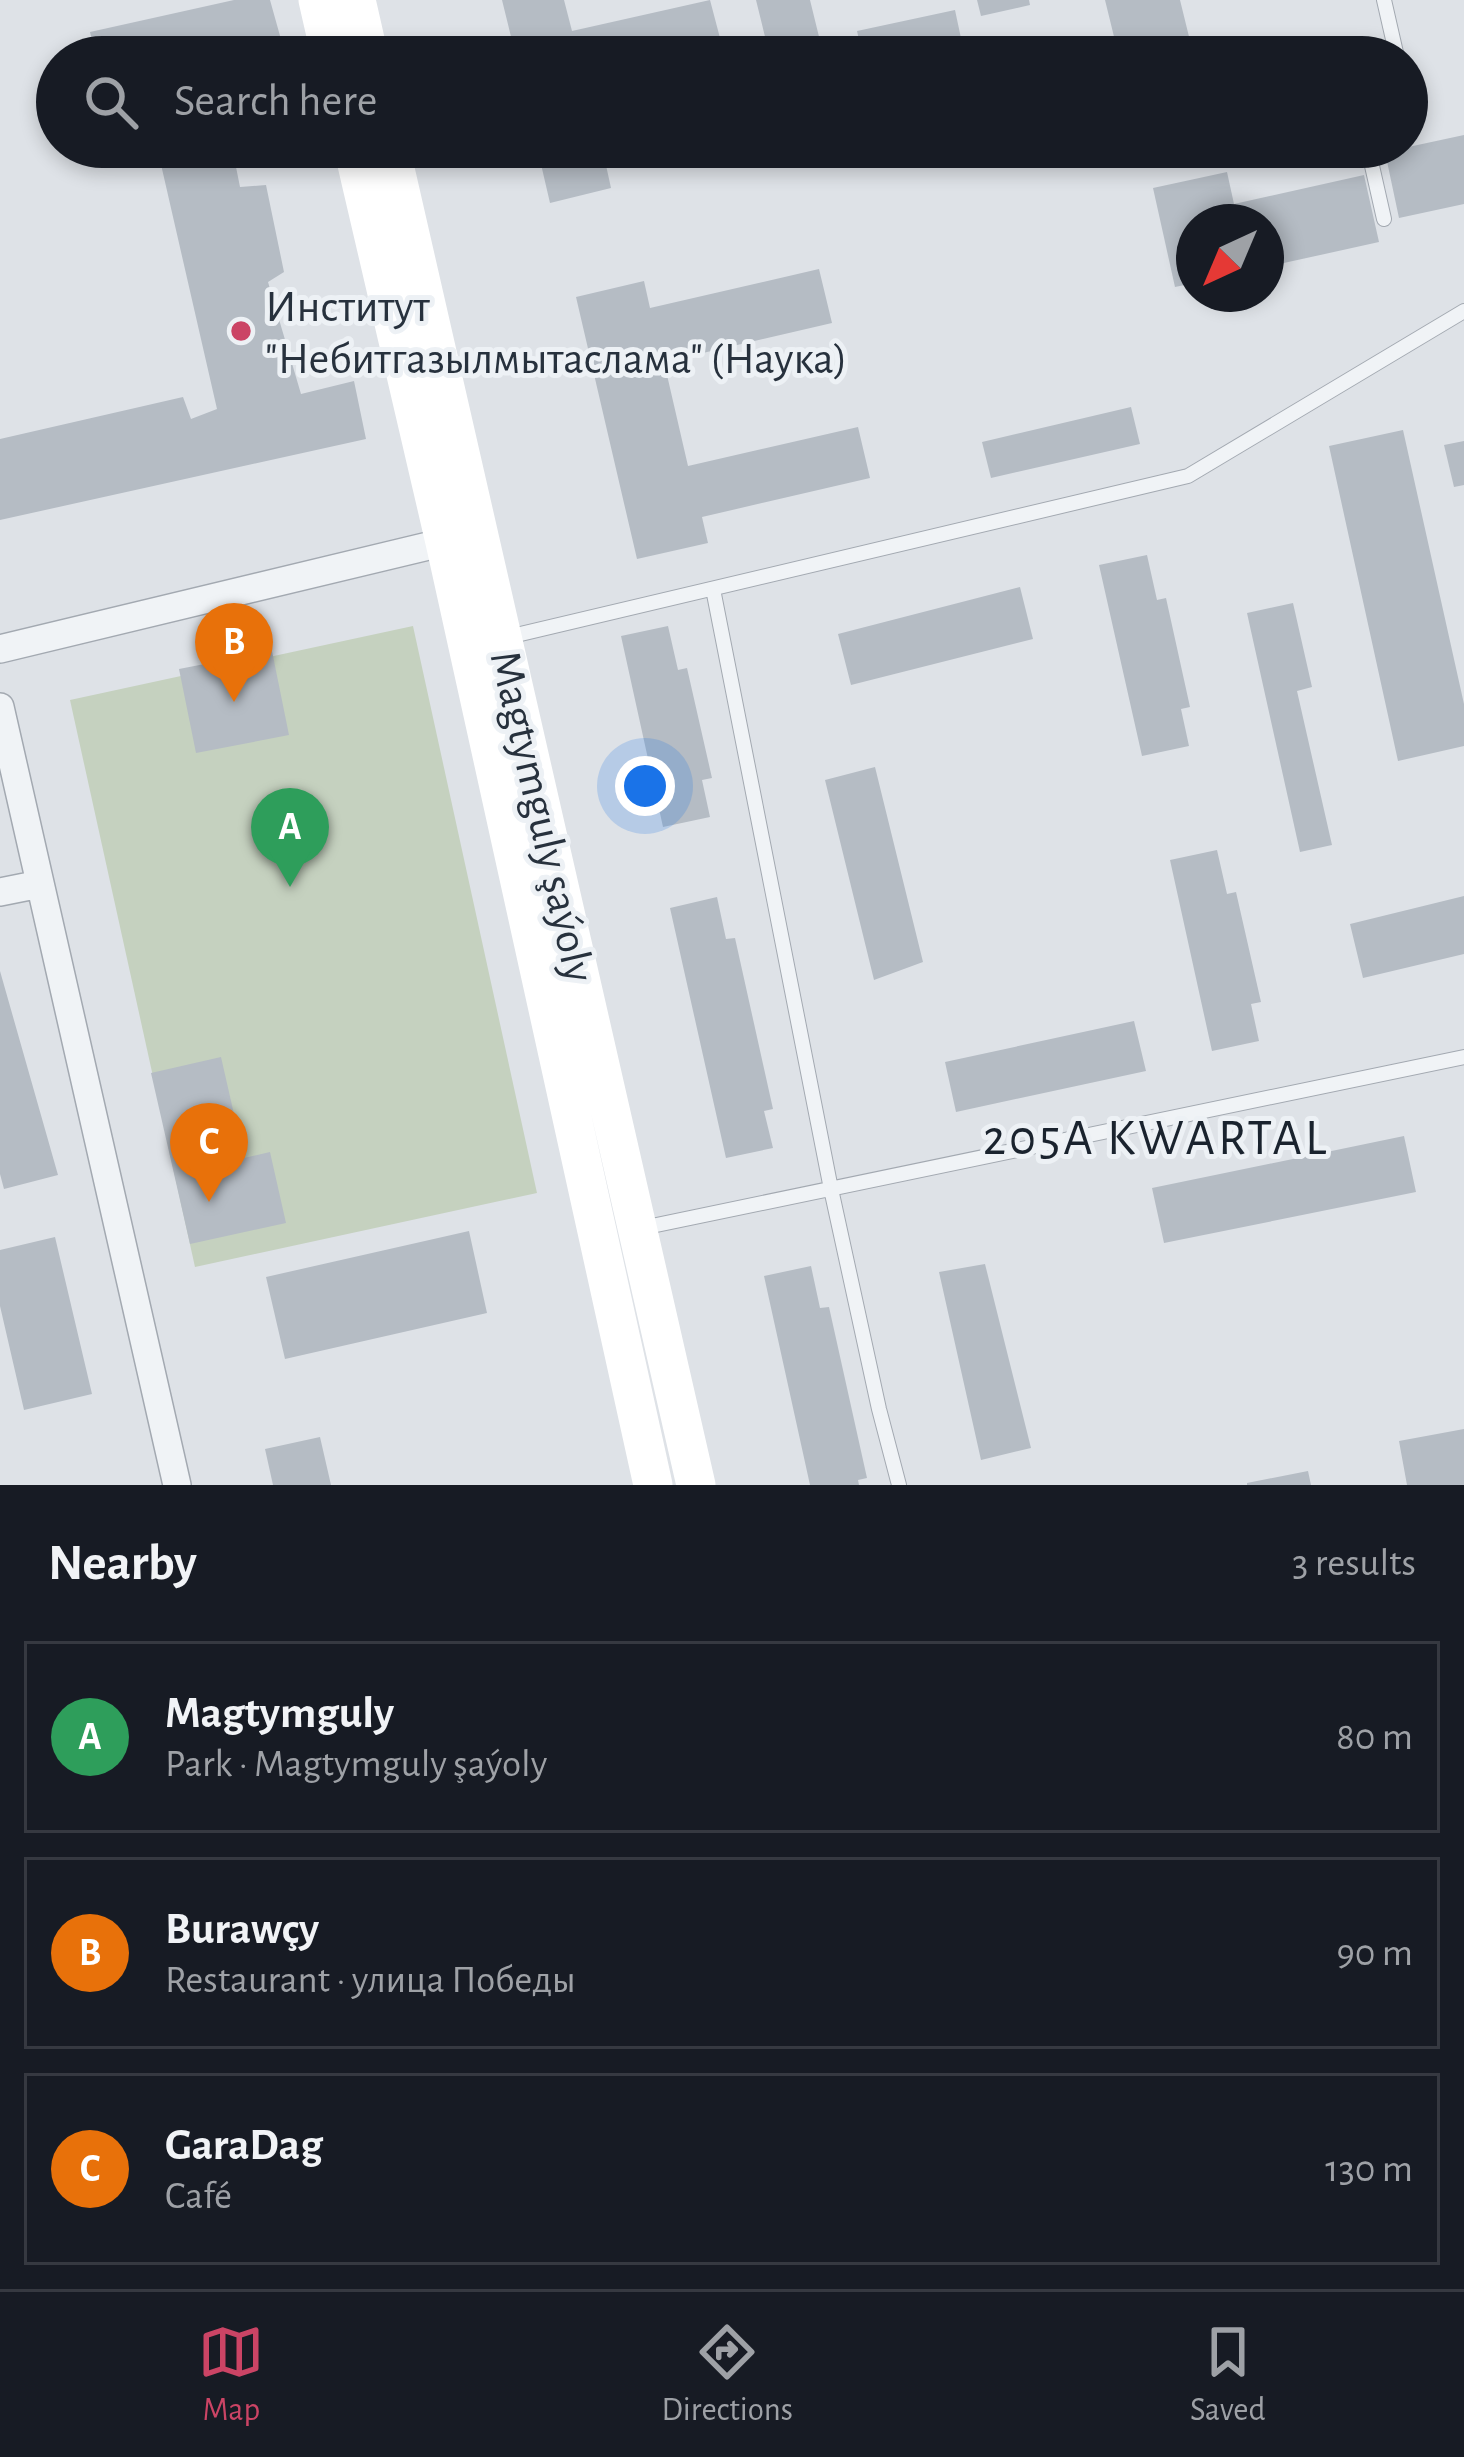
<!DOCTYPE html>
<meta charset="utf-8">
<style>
body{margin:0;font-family:"Alegreya Sans",sans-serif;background:#242831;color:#f1f3f6}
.compass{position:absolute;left:1176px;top:204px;width:108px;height:108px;border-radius:50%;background:#171b24;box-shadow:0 6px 18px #0003;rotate:224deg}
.you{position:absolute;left:645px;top:786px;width:42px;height:42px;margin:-30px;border:9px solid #fff;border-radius:50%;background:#1a73e8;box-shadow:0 0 0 18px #1a73e833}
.badge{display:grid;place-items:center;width:78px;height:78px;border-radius:50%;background:#cb4465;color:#fff;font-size:39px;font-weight:700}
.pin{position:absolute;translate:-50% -99px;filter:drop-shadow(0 3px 6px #0008)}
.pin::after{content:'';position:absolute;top:63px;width:42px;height:36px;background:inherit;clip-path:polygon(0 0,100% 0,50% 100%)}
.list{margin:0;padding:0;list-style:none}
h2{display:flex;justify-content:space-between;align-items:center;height:156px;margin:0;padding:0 48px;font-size:51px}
h2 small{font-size:39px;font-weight:400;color:#9ea1a6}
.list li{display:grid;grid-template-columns:78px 1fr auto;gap:36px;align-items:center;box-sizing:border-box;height:192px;margin:0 24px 24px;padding:0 24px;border:3px solid #363941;border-radius:0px}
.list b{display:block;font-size:45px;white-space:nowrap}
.list p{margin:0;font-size:39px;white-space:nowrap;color:#9ea1a6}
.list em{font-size:39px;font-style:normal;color:#9ea1a6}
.icon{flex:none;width:66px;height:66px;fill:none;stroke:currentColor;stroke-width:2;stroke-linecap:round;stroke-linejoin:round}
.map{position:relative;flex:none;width:1464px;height:1485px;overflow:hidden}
.search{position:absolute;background:#171b24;box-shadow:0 6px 18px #0003;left:36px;right:36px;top:36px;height:132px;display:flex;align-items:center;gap:30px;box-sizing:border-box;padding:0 42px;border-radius:66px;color:#9ea1a6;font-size:45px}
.sheet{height:804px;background:#171b24}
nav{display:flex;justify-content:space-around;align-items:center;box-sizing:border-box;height:168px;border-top:3px solid #363941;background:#171b24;font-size:33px;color:#9ea1a6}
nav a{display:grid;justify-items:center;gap:6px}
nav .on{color:#cb4465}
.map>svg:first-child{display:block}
.green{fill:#c5d1bf}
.building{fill:#b5bcc4}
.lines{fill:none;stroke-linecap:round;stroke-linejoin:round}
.lane-casing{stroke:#a3a9b1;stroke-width:16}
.street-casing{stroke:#a3a9b1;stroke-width:30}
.lane{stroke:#f0f3f6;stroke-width:14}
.street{stroke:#f0f3f6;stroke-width:27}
.secondary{stroke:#fff;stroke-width:39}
.poi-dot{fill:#cb4465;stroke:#edf1f5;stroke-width:4.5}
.labels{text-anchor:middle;stroke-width:10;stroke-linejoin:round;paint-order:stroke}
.poi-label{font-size:45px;fill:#27313d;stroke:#edf1f5;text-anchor:start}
.street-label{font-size:45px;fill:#27313d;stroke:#edf1f5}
.quarter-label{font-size:51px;letter-spacing:3px;fill:#1a232e;stroke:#edf1f5}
</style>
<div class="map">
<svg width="1464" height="1485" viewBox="0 0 1464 1485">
<rect width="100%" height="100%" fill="#dee2e7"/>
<path class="green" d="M 413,626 L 537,1193 L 195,1267 L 70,700 Z"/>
<path class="building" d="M 234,0 L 270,0 L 282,43 L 217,57 L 96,57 L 90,32 Z
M 502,0 L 564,0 L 572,31 L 710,0 L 725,57 L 516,57 Z
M 756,0 L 810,0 L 823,53 L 770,57 Z
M 977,0 L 1029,0 L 1030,5 L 981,16 Z
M 1105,0 L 1180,0 L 1194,57 L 1119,57 Z
M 955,10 L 965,57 L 863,57 L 857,31 Z
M 1464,135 L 1464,204 L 1399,218 L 1385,152 Z
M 157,147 L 232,147 L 240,187 L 266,185 L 284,272 L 268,282 L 301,394 L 354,381 L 366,439 L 0,520 L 0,439 L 183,397 L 191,419 L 217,409 Z
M 537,147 L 602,147 L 611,188 L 550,203 Z
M 1227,172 L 1234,204 L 1364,175 L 1379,242 L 1266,267 L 1266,222 L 1194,222 L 1194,283 L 1175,287 L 1153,188 Z
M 819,269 L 832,323 L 664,362 L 688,466 L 858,427 L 870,478 L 702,517 L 708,543 L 637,559 L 576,297 L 644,281 L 650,308 Z
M 1131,407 L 1140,444 L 991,478 L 982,442 Z
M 1403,430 L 1464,704 L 1464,746 L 1398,761 L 1329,446 Z
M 1464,441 L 1464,485 L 1454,487 L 1444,445 Z
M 1147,555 L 1157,600 L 1166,598 L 1190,707 L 1181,709 L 1189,746 L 1142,756 L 1099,565 Z
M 1020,587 L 1033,639 L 851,685 L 838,634 Z
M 1293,603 L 1312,687 L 1297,691 L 1332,845 L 1300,852 L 1247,613 Z
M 668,626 L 678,670 L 687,668 L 712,778 L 702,780 L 710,817 L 663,827 L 621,636 Z
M 272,651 L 289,735 L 196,753 L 179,669 Z
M 875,767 L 923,962 L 874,980 L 825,780 Z
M 1217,850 L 1227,894 L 1236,892 L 1261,1002 L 1251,1004 L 1259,1041 L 1212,1051 L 1170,860 Z
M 1464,896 L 1464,954 L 1363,978 L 1350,924 Z
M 717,897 L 726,939 L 735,938 L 773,1109 L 764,1111 L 773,1148 L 726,1158 L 670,908 Z
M 0,971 L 58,1175 L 4,1189 L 0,1174 Z
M 1134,1021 L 1146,1071 L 956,1112 L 945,1062 Z
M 221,1057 L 244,1158 L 270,1152 L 286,1223 L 190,1244 L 151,1073 Z
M 1404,1136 L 1416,1192 L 1164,1243 L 1152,1188 Z
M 469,1231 L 487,1313 L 285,1359 L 266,1277 Z
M 55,1237 L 92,1394 L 24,1410 L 0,1306 L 0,1250 Z
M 985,1264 L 1031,1448 L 981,1460 L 939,1272 Z
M 811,1266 L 820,1308 L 829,1307 L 867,1478 L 858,1480 L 859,1485 L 810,1485 L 764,1276 Z
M 1464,1429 L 1464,1485 L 1407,1485 L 1399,1441 Z
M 320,1437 L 331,1485 L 273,1485 L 265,1449 Z
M 1308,1471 L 1311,1485 L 1247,1485 L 1247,1483 Z"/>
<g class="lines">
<g class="lane-casing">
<path id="lane" d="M 1384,0 L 1397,57
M 1375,147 L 1370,157 L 1384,219
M 713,589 L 831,1189 L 879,1409 L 899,1485
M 508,637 L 1188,476 L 1464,311
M 642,1228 L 1464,1057"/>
</g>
<g class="street-casing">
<path id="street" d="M 0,649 L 445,542
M 0,707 L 177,1485
M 0,892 L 40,884"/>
</g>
<use href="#lane" class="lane"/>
<use href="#street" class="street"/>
<path class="secondary" d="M 318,0 L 331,57
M 356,0 L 369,57
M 353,147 L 445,542 L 653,1485
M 390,147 L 696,1485"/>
</g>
<circle class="poi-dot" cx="241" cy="331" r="12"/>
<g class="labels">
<g class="poi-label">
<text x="265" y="321">Институт<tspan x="265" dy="52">"Небитгазылмытаслама" (Наука)</tspan></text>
</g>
<g class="street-label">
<text transform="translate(544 816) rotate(77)" y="16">Magtymguly şaýoly</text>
</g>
<g class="quarter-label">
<text x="1156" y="1154">205A KWARTAL</text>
</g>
</g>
</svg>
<svg class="compass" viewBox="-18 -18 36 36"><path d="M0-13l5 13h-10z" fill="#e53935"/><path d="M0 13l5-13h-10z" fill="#9ea1a6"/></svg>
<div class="you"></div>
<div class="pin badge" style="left:290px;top:887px;background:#2e9e5b">A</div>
<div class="pin badge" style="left:234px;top:702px;background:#e8710a">B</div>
<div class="pin badge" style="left:209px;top:1202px;background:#e8710a">C</div>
<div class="search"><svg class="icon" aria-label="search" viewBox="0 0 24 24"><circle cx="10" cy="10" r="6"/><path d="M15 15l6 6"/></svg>Search here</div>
</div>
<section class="sheet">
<h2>Nearby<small>3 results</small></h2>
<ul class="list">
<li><span class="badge" style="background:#2e9e5b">A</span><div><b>Magtymguly</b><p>Park · Magtymguly şaýoly</p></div><em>80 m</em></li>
<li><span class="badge" style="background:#e8710a">B</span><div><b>Burawçy</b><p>Restaurant · улица Победы</p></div><em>90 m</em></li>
<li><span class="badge" style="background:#e8710a">C</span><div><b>GaraDag</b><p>Café</p></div><em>130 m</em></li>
</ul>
</section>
<nav>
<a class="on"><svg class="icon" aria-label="map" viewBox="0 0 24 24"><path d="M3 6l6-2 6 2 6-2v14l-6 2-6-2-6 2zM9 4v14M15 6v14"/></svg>Map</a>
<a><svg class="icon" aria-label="directions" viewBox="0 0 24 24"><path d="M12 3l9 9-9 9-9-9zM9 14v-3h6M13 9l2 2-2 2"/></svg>Directions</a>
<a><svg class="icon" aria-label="saved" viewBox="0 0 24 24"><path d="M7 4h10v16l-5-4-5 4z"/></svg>Saved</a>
</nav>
